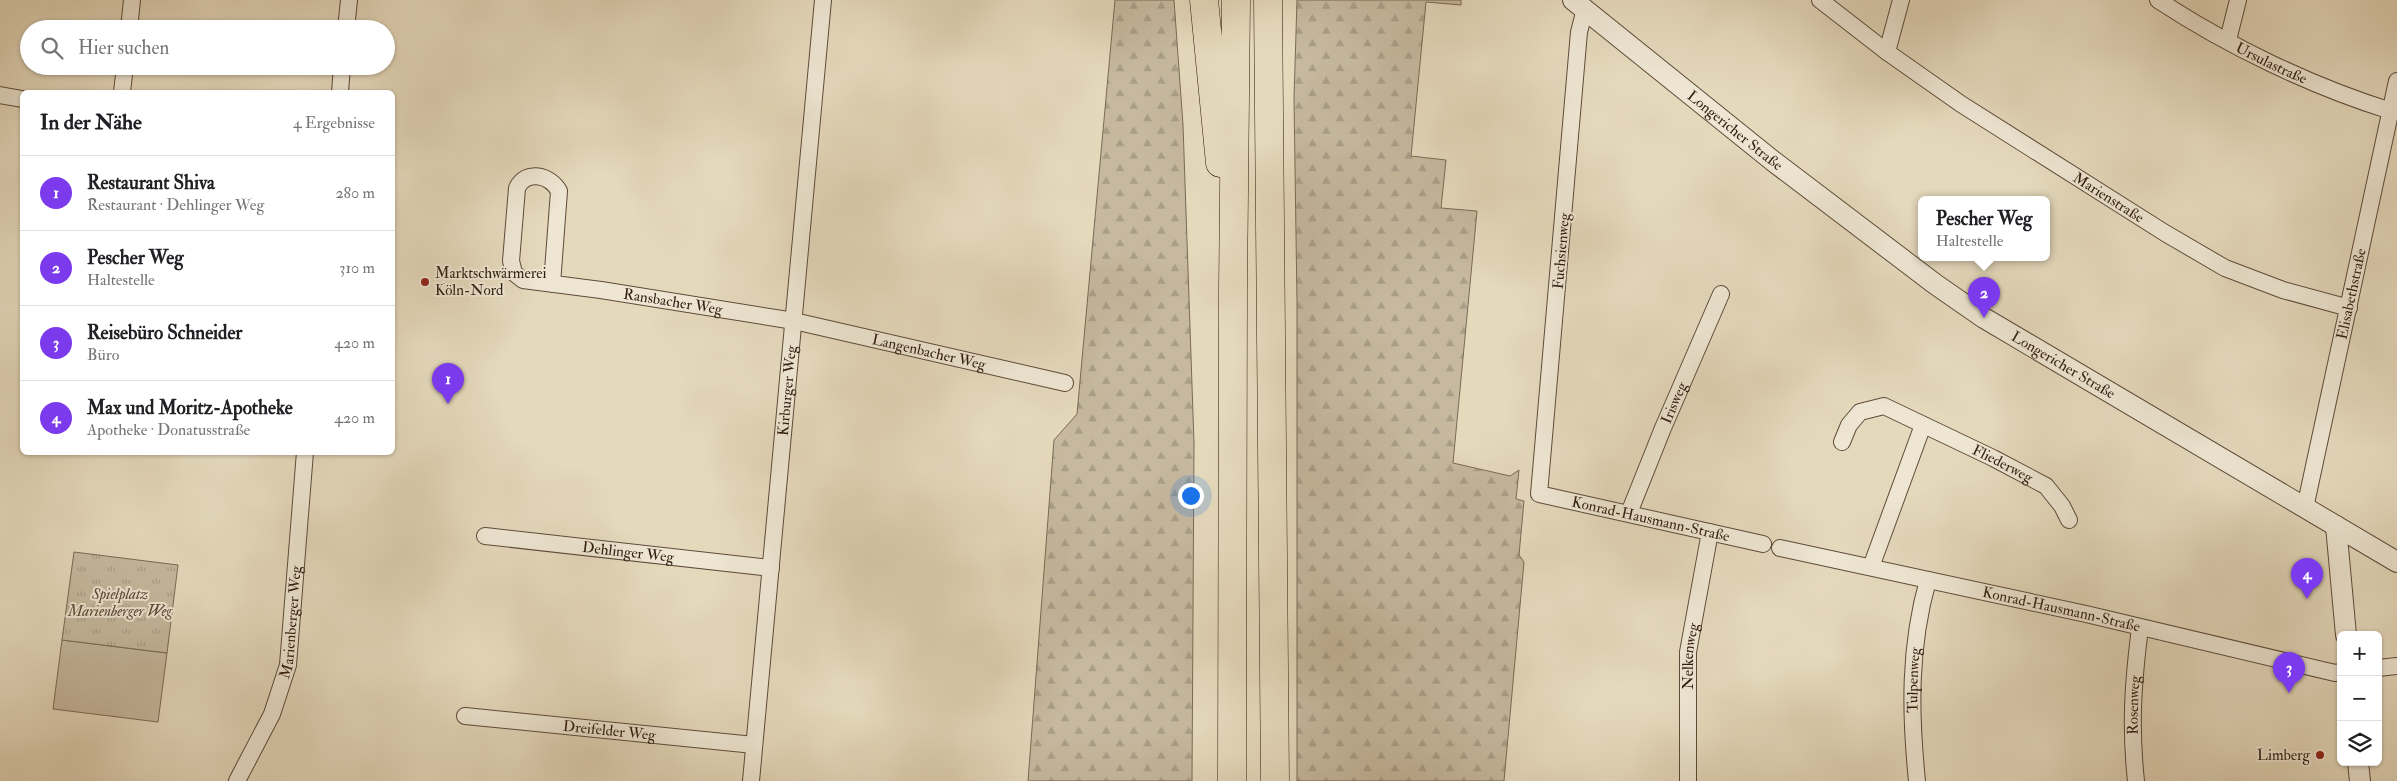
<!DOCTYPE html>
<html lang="de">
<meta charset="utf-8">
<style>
body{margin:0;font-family:"IM FELL Double Pica",serif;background:#f2f2f2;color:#202124}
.controls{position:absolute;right:15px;bottom:15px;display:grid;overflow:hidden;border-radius:8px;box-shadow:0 1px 4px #0004}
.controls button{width:45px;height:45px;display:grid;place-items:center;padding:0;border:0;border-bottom:1px solid #e0e0e0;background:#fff;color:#202124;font:25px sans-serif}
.you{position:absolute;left:1190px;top:495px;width:18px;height:18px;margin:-12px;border:4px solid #fff;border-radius:50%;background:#1a73e8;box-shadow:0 0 0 8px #1a73e833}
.badge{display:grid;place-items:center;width:32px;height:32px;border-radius:50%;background:#7c3aed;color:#fff;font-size:16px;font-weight:700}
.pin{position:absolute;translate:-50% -41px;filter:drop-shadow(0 1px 2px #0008)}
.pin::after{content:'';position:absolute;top:26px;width:18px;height:15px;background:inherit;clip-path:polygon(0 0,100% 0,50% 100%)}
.popup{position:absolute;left:1918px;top:196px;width:132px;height:65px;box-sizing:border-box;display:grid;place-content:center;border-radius:8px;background:#fff;filter:drop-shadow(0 1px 4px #0005);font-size:16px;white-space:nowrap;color:#757577}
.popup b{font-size:19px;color:#202124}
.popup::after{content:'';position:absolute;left:50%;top:100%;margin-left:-10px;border:10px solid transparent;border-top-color:#fff}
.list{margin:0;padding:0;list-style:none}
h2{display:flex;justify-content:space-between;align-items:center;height:65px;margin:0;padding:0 20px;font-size:21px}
h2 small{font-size:16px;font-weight:400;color:#757577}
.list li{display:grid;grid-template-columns:32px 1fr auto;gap:15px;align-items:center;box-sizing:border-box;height:75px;padding:0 20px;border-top:1px solid #e0e0e0}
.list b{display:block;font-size:19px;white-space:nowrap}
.list p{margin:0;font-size:16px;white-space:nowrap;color:#757577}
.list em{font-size:16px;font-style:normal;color:#757577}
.icon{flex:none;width:28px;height:28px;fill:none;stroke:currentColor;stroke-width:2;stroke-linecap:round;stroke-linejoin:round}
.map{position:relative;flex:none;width:2397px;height:781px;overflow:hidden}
.search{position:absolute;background:#fff;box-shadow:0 1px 4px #0004;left:20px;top:20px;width:375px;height:55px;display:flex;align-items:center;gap:12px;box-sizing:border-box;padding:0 18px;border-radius:28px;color:#757577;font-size:19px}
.panel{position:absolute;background:#fff;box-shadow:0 1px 4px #0004;left:20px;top:90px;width:375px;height:365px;border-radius:8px}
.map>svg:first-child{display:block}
.green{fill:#c6b99f;stroke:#7b6a57}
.forest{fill:url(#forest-firs);stroke:#7b6a57}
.park{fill:url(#park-tufts);stroke:#7b6a57}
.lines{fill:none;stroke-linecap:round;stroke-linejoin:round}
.minor-casing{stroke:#5d4b3a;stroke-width:18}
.tertiary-casing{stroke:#5d4b3a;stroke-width:22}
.motorway-casing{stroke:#301c0f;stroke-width:29}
.minor{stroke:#eee6d3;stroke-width:16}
.tertiary{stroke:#eee6d3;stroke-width:20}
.motorway{stroke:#e5d9bc;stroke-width:28}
.poi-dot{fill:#8f2418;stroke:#eee6d3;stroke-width:2}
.labels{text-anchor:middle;stroke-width:4;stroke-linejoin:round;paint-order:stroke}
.street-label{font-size:15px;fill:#301c0f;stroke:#eee6d3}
.poi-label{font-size:15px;fill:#301c0f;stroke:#eee6d3;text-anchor:start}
.park-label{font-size:15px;font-style:italic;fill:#5d4b3a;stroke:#eee6d3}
</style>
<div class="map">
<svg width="2397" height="781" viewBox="0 0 2397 781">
<defs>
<pattern id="forest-firs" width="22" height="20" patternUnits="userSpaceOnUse" patternTransform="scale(1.25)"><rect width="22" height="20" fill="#c6b99f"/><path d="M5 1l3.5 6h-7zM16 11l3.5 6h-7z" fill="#aa9e88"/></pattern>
<pattern id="park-tufts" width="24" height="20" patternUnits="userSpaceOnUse" patternTransform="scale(1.25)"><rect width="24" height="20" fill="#c6b99f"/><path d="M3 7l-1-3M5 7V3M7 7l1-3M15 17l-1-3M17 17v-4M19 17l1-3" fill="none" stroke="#aa9e88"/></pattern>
</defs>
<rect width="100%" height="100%" fill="#e5d9bc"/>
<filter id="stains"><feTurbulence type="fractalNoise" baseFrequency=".004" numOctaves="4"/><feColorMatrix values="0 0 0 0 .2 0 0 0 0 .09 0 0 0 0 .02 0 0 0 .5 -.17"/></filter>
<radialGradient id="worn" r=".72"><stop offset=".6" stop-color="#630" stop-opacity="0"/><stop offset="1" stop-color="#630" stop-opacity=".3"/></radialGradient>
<path class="green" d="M 62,640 L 167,653 L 158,722 L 53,709 Z"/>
<path class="forest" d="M 1115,0 L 1174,0 L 1183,125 L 1194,443 L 1192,781 L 1028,781 L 1054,440 L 1077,414 Z
M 1297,0 L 1461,0 L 1461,5 L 1426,2 L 1411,156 L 1446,160 L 1441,208 L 1477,211 L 1453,463 L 1510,476 L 1519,470 L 1516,499 L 1524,501 L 1519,555 L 1524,562 L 1504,781 L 1297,781 L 1297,302 L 1294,98 Z"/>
<path class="park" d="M 74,552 L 178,565 L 167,653 L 62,640 Z"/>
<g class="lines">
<g class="minor-casing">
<g id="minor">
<path id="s1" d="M 1820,0 L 1887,52 L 1961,104 L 2165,233 L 2225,268 L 2283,290 L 2349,308"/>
<path id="s2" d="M 2158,0 C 2228,46 2311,86 2391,111"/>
<path id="s3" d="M 1585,9 L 1579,32 L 1539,494 L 1763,544"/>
<path d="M 129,29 L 132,0"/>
<path d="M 346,29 L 349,0"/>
<path d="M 2228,40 L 2238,0"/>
<path d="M 1887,52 L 1901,0"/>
<path d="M 122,92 L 125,66"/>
<path d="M 340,92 L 342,66"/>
<path d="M 0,95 L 22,99"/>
<path id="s4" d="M 552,284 L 559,191 C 550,175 526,169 517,188 L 511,261 L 514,273 L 523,280 L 601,290 L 794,321 L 1065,383"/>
<path id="s5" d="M 1842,442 L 1849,425 L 1860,412 L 1884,406 L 1993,458 L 2046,486 L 2062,506 L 2069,520"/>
<path id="s6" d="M 2305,508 L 2397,81"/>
<path id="s7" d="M 1629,513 L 1663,428 L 1721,294"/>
<path id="s8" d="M 485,536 L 771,568"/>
<path id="s9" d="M 1780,548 L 2086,614 L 2335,673 L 2341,672"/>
<path d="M 1871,567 L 1923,425"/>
<path d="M 2378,668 L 2397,666"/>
<path id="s10" d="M 465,716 L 754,745"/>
<path id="s11" d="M 237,781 L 272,714 L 288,665 L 305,452"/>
<path id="s12" d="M 751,781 L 823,0"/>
<path id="s13" d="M 1688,781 L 1688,652 L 1710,532"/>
<path id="s14" d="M 1917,781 C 1910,712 1909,647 1928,580"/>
<path id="s15" d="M 2136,781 C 2130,726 2133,683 2140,628"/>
</g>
</g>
<g class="tertiary-casing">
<g id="tertiary">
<path id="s16" d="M 1573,0 L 1773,161 L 1935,284 L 1984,318 L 2397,562"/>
<path d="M 2336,526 L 2346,635"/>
<path d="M 2358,762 L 2360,781"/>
</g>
</g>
<g class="motorway-casing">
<path id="motorway" d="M 1204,0 L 1220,163
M 1268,0 L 1275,781
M 1232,781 L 1233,289 L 1236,0"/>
</g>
<use href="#minor" class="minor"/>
<use href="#tertiary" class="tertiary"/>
<use href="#motorway" class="motorway"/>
</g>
<g class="poi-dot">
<circle cx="425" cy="282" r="5"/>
<circle cx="2320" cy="755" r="5"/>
</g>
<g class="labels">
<g class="street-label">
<text dy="5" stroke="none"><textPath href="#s2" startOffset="130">Ursulastraße</textPath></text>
<text dy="5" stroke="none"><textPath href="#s16" startOffset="208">Longericher Straße</textPath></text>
<text dy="5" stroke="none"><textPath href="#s1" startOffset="350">Marienstraße</textPath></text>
<text transform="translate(1561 251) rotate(-85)" y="5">Fuchsienweg</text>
<text dy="5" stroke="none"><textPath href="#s6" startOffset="219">Elisabethstraße</textPath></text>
<text dy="5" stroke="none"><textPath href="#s4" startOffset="394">Ransbacher Weg</textPath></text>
<text dy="5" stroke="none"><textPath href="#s4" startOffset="655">Langenbacher Weg</textPath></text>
<text dy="5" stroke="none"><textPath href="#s16" startOffset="612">Longericher Straße</textPath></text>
<text dy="5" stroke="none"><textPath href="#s12" startOffset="392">Kirburger Weg</textPath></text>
<text dy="5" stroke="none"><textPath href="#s7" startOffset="119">Irisweg</textPath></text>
<text dy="5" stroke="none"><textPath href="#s5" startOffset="192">Fliederweg</textPath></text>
<text dy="5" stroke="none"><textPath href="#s3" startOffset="602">Konrad-Hausmann-Straße</textPath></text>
<text dy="5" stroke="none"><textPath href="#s8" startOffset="144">Dehlinger Weg</textPath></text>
<text dy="5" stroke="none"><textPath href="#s9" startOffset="288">Konrad-Hausmann-Straße</textPath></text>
<text dy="5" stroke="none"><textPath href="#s11" startOffset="170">Marienberger Weg</textPath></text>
<text dy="5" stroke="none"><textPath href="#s13" startOffset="125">Nelkenweg</textPath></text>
<text dy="5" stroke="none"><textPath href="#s14" startOffset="101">Tulpenweg</textPath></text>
<text dy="5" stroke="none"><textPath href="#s15" startOffset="76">Rosenweg</textPath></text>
<text dy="5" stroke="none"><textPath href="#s10" startOffset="145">Dreifelder Weg</textPath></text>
</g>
<g class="poi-label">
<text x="435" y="278">Marktschwärmerei<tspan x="435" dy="17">Köln-Nord</tspan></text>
<text x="2310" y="760" text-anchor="end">Limberg</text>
</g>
<g class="park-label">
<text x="120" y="599">Spielplatz<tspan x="120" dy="17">Marienberger Weg</tspan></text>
</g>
</g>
<rect width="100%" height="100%" filter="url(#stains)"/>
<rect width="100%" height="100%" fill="url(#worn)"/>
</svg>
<div class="controls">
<button>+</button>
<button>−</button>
<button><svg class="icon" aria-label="layers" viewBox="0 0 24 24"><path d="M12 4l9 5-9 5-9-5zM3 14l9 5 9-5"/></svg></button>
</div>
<div class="you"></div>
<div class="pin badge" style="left:448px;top:404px">1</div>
<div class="pin badge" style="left:1984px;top:318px">2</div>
<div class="popup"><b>Pescher Weg</b>Haltestelle</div>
<div class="pin badge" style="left:2289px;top:693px">3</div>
<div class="pin badge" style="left:2307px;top:599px">4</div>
<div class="search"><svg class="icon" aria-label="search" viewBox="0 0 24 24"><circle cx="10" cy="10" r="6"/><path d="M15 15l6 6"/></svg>Hier suchen</div>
<section class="panel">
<h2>In der Nähe<small>4 Ergebnisse</small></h2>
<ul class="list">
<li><span class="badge">1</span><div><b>Restaurant Shiva</b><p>Restaurant · Dehlinger Weg</p></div><em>280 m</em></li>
<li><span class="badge">2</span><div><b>Pescher Weg</b><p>Haltestelle</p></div><em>310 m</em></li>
<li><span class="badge">3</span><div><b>Reisebüro Schneider</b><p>Büro</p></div><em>420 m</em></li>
<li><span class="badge">4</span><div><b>Max und Moritz-Apotheke</b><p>Apotheke · Donatusstraße</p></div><em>420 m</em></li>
</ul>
</section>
</div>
